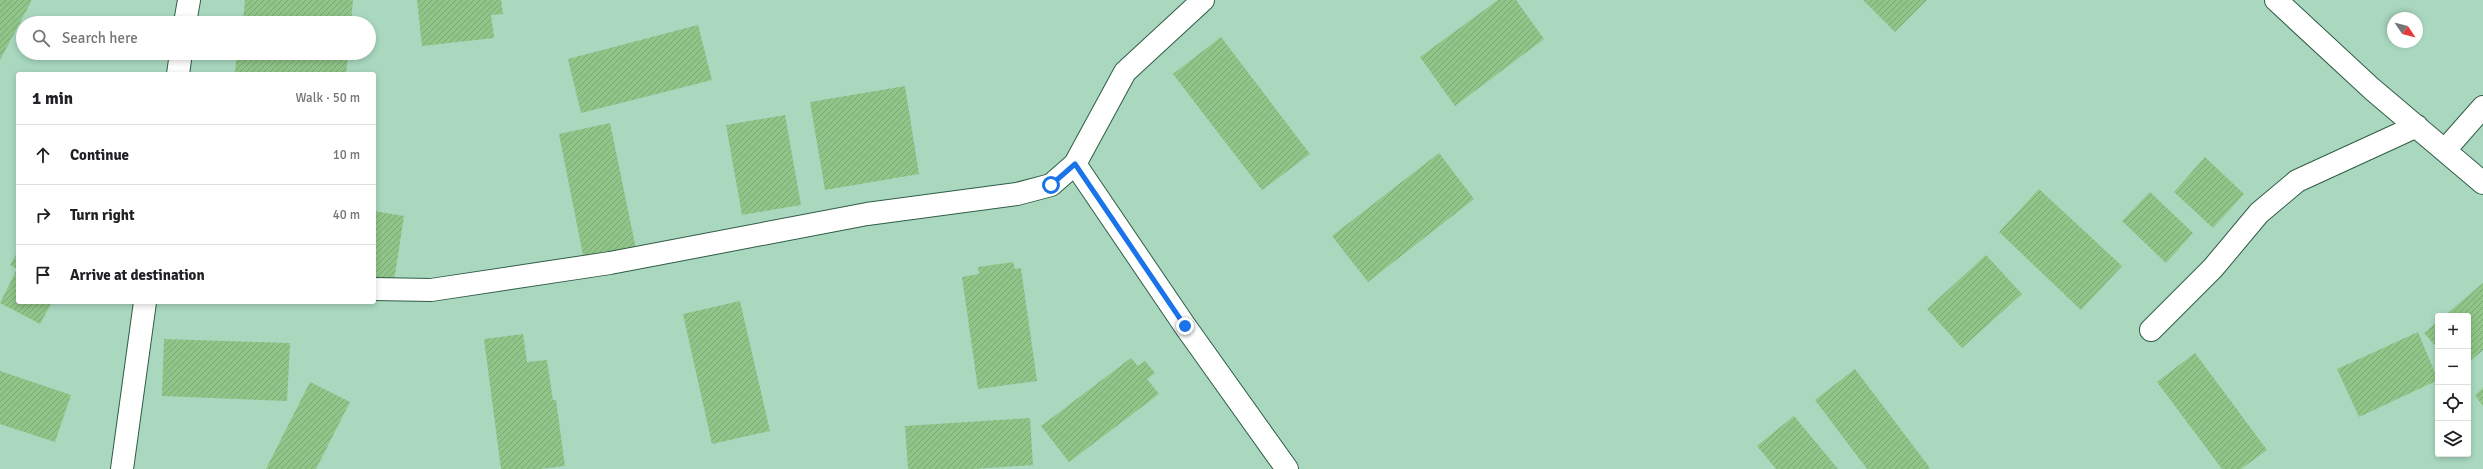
<!DOCTYPE html>
<meta charset="utf-8">
<style>
body{margin:0;font-family:Signika,sans-serif;background:#f2f2f2;color:#202124}
.controls{position:absolute;right:12px;bottom:12px;display:grid;overflow:hidden;border-radius:4px;box-shadow:0 2px 6px #0003}
.controls button{width:36px;height:36px;display:grid;place-items:center;padding:0;border:0;border-bottom:1px solid #e0e0e0;background:#fff;color:#202124;font:20px sans-serif}
.compass{position:absolute;left:2387px;top:12px;width:36px;height:36px;border-radius:50%;background:#fff;box-shadow:0 2px 6px #0003;rotate:125deg}
.stop{position:absolute;width:12px;height:12px;margin:-9px;border:3px solid #1a73e8;border-radius:50%;background:#fff}
.stop.end{background:#1a73e8;border-color:#fff;box-shadow:0 1px 4px #0008}
.list{margin:0;padding:0;list-style:none}
h2{display:flex;justify-content:space-between;align-items:center;height:52px;margin:0;padding:0 16px;font-size:17px}
h2 small{font-size:13px;font-weight:400;color:#757577}
.list li{display:grid;grid-template-columns:26px 1fr auto;gap:12px;align-items:center;box-sizing:border-box;height:60px;padding:0 16px;border-top:1px solid #e0e0e0}
.list b{display:block;font-size:15px;white-space:nowrap}
.list em{font-size:13px;font-style:normal;color:#757577}
.icon{flex:none;width:22px;height:22px;fill:none;stroke:currentColor;stroke-width:2;stroke-linecap:round;stroke-linejoin:round}
.map{position:relative;flex:none;width:2483px;height:469px;overflow:hidden}
.search{position:absolute;background:#fff;box-shadow:0 2px 6px #0003;left:16px;top:16px;width:360px;height:44px;display:flex;align-items:center;gap:10px;box-sizing:border-box;padding:0 14px;border-radius:22px;color:#757577;font-size:15px}
.panel{position:absolute;background:#fff;box-shadow:0 2px 6px #0003;left:16px;top:72px;width:360px;height:232px;border-radius:4px}
.map>svg:first-child{display:block}
.building{fill:url(#building-hatch)}
.lines{fill:none;stroke-linecap:round;stroke-linejoin:round}
.minor-casing{stroke:#305c47;stroke-width:24}
.minor{stroke:#fff;stroke-width:22}
.route{stroke:#1a73e8;stroke-width:5}
</style>
<div class="map">
<svg width="2483" height="469" viewBox="0 0 2483 469">
<defs>
<pattern id="building-hatch" width="6" height="6" patternUnits="userSpaceOnUse"><rect width="6" height="6" fill="#8fc588"/><path d="M-1 1l2-2M0 6l6-6M5 7l2-2" fill="none" stroke="#7aa874"/></pattern>
</defs>
<rect width="100%" height="100%" fill="#a9d8bf"/>
<path class="building" d="M 0,0 L 32,0 L 0,60 Z
M 245,0 L 353,0 L 351,23 L 252,23 L 243,21 Z
M 417,0 L 501,0 L 503,14 L 491,15 L 494,38 L 422,46 Z
M 1498,0 L 1516,0 L 1544,39 L 1455,106 L 1420,57 Z
M 1863,0 L 1927,0 L 1895,32 Z
M 698,25 L 712,80 L 581,113 L 568,59 Z
M 1221,37 L 1310,154 L 1262,190 L 1173,74 Z
M 237,53 L 316,53 L 348,56 L 346,74 L 235,72 Z
M 905,86 L 919,174 L 825,190 L 810,102 Z
M 785,115 L 801,205 L 742,215 L 726,125 Z
M 610,123 L 636,249 L 584,260 L 559,134 Z
M 1439,153 L 1474,199 L 1368,282 L 1332,236 Z
M 2205,157 L 2244,194 L 2213,228 L 2174,192 Z
M 2039,189 L 2122,266 L 2081,310 L 1999,232 Z
M 2150,192 L 2193,233 L 2166,263 L 2122,221 Z
M 374,211 L 404,216 L 394,281 L 374,278 Z
M 18,251 L 18,302 L 52,302 L 40,324 L 0,303 L 17,269 L 10,265 Z
M 1986,255 L 2022,294 L 1962,348 L 1927,309 Z
M 1013,262 L 1015,269 L 1021,268 L 1037,381 L 978,389 L 962,277 L 979,274 L 978,267 Z
M 2483,283 L 2483,350 L 2468,363 L 2468,316 L 2444,316 Z
M 740,301 L 770,431 L 712,444 L 683,314 Z
M 2438,321 L 2438,349 L 2424,333 Z
M 2418,332 L 2438,380 L 2359,417 L 2337,369 Z
M 523,334 L 527,362 L 547,360 L 553,400 L 556,400 L 565,466 L 540,469 L 501,469 L 484,339 Z
M 164,339 L 290,343 L 287,401 L 162,396 Z
M 2195,353 L 2267,450 L 2241,469 L 2222,469 L 2157,382 Z
M 1131,358 L 1138,366 L 1145,361 L 1155,373 L 1147,379 L 1159,394 L 1069,462 L 1041,426 Z
M 1855,369 L 1930,468 L 1928,469 L 1867,469 L 1815,400 Z
M 0,371 L 71,395 L 55,442 L 0,424 Z
M 310,382 L 350,402 L 316,469 L 266,469 Z
M 2483,388 L 2483,406 L 2475,395 Z
M 1794,416 L 1838,469 L 1776,469 L 1757,446 Z
M 1030,418 L 1033,465 L 974,469 L 908,469 L 905,426 Z"/>
<g class="lines">
<g class="minor-casing">
<path id="minor" d="M 2276,0 L 2372,89 L 2483,183
M 185,23 L 189,0
M 178,74 L 181,53
M 2445,150 L 2483,107
M 1075,164 L 1185,326 L 1287,469
M 374,289 L 431,290 L 610,263 L 867,214 L 1017,194 L 1051,185 L 1075,164 L 1125,72 L 1203,0
M 2151,330 L 2213,268 L 2259,213 L 2297,181 L 2417,126
M 122,469 L 145,302"/>
</g>
<use href="#minor" class="minor"/>
</g>
<g class="lines">
<path class="route" d="M 1051,185 L 1075,164 L 1185,326"/>
</g>
</svg>
<div class="controls">
<button>+</button>
<button>−</button>
<button><svg class="icon" aria-label="locate" viewBox="0 0 24 24"><circle cx="12" cy="12" r="6"/><path d="M12 2v4M12 18v4M2 12h4M18 12h4"/></svg></button>
<button><svg class="icon" aria-label="layers" viewBox="0 0 24 24"><path d="M12 4l9 5-9 5-9-5zM3 14l9 5 9-5"/></svg></button>
</div>
<svg class="compass" viewBox="-18 -18 36 36"><path d="M0-13l5 13h-10z" fill="#e53935"/><path d="M0 13l5-13h-10z" fill="#757577"/></svg>
<div class="stop" style="left:1051px;top:185px"></div>
<div class="stop end" style="left:1185px;top:326px"></div>
<div class="search"><svg class="icon" aria-label="search" viewBox="0 0 24 24"><circle cx="10" cy="10" r="6"/><path d="M15 15l6 6"/></svg>Search here</div>
<section class="panel">
<h2>1 min<small>Walk · 50 m</small></h2>
<ul class="list">
<li><svg class="icon" aria-label="ahead" viewBox="0 0 24 24"><path d="M12 20V5M6 11l6-6 6 6"/></svg><div><b>Continue</b></div><em>10 m</em></li>
<li><svg class="icon" aria-label="right" viewBox="0 0 24 24"><path d="M7 20v-9h11M14 6l5 5-5 5"/></svg><div><b>Turn right</b></div><em>40 m</em></li>
<li><svg class="icon" aria-label="arrive" viewBox="0 0 24 24"><path d="M6 21V4h12l-3 4 3 4H6"/></svg><div><b>Arrive at destination</b></div></li>
</ul>
</section>
</div>
